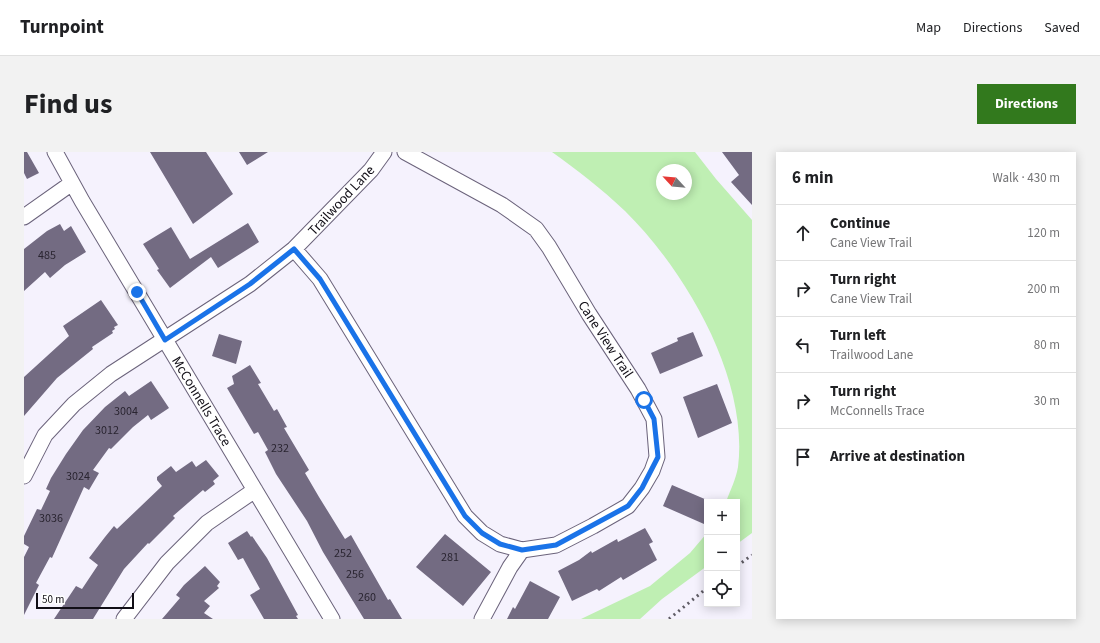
<!DOCTYPE html>
<meta charset="utf-8">
<style>
body{margin:0;font-family:"Source Sans 3",sans-serif;background:#f2f2f2;color:#202124}
.controls{position:absolute;right:12px;bottom:12px;display:grid;overflow:hidden;border-radius:0px;box-shadow:0 2px 10px #0003}
.controls button{width:36px;height:36px;display:grid;place-items:center;padding:0;border:0;border-bottom:1px solid #e0e0e0;background:#fff;color:#202124;font:20px sans-serif}
.compass{position:absolute;left:632px;top:12px;width:36px;height:36px;border-radius:50%;background:#fff;box-shadow:0 2px 10px #0003;rotate:296deg}
.scale{position:absolute;left:12px;bottom:10px;width:98px;box-sizing:border-box;padding-left:4px;border:2px solid #110e16;border-top:0;font-size:11px;line-height:14px;white-space:nowrap;color:#110e16;-webkit-text-stroke:3px #fff;paint-order:stroke}
.stop{position:absolute;width:12px;height:12px;margin:-9px;border:3px solid #1a73e8;border-radius:50%;background:#fff}
.stop.end{background:#1a73e8;border-color:#fff;box-shadow:0 1px 4px #0008}
.list{margin:0;padding:0;list-style:none}
h2{display:flex;justify-content:space-between;align-items:center;height:52px;margin:0;padding:0 16px;font-size:17px}
h2 small{font-size:13px;font-weight:400;color:#757577}
.list li{display:grid;grid-template-columns:26px 1fr auto;gap:12px;align-items:center;box-sizing:border-box;height:56px;padding:0 16px;border-top:1px solid #e0e0e0}
.list b{display:block;font-size:15px;white-space:nowrap}
.list p{margin:0;font-size:13px;white-space:nowrap;color:#757577}
.list em{font-size:13px;font-style:normal;color:#757577}
.icon{flex:none;width:22px;height:22px;fill:none;stroke:currentColor;stroke-width:2;stroke-linecap:round;stroke-linejoin:round}
.map{position:relative;flex:none;width:728px;height:467px;overflow:hidden;border-radius:0px}
header{display:flex;align-items:center;gap:24px;box-sizing:border-box;height:56px;padding:0 20px;background:#fff;border-bottom:1px solid #e0e0e0}
header strong{font-size:19px}
nav{display:flex;gap:22px;margin-inline-start:auto;font-size:14px}
.intro{display:flex;align-items:center;justify-content:space-between;box-sizing:border-box;height:96px;padding:0 24px}
h1{margin:0;font-size:28px}
.button{padding:10px 18px;border-radius:0px;background:#32791d;color:#fff;font-size:14px;font-weight:700}
main{display:flex;gap:24px;padding:0 24px}
aside{flex:1;background:#fff;border-radius:0px;box-shadow:0 2px 10px #0003}
.map>svg:first-child{display:block}
.green{fill:#bfefb3;fill-rule:evenodd}
.building{fill:#736b82}
.lines{fill:none;stroke-linecap:round;stroke-linejoin:round}
.street-casing{stroke:#6b637b;stroke-width:17}
.street{stroke:#fff;stroke-width:15}
.rail{stroke:#5e5b64;stroke-width:3;stroke-dasharray:2 4;stroke-linecap:butt}
.route{stroke:#1a73e8;stroke-width:5}
.labels{text-anchor:middle;stroke-width:3;stroke-linejoin:round;paint-order:stroke}
.number-label{font-size:12px;fill:#2a2531}
.street-label{font-size:14px;fill:#110e16;stroke:#fff}
</style>
<header>
<strong>Turnpoint</strong>
<nav><a>Map</a><a>Directions</a><a>Saved</a></nav>
</header>
<div class="intro"><h1>Find us</h1><a class="button">Directions</a></div>
<main>
<div class="map">
<svg width="728" height="467" viewBox="0 0 728 467">
<rect width="100%" height="100%" fill="#f5f2fd"/>
<path class="green" d="M 528,0 L 671,0 L 692,27 L 728,68 L 728,381 L 713,392 L 713,350 L 702,350 C 706,339 712,327 714,315 C 725,227 662,119 601,59 C 578,37 553,18 528,0 ZM 638,18 L 662,18 L 662,42 L 638,42 Z
M 683,381 L 683,414 L 638,447 L 616,467 L 557,467 L 626,434 L 666,401 Z"/>
<path class="building" d="M 0,0 L 3,0 L 15,21 L 3,27 L 0,21 Z
M 126,0 L 182,0 L 209,42 L 169,72 Z
M 215,0 L 244,0 L 223,13 Z
M 698,0 L 728,0 L 728,53 L 707,30 L 715,23 Z
M 224,71 L 235,90 L 194,116 L 187,105 L 146,136 L 133,118 L 135,117 L 119,92 L 147,75 L 166,107 Z
M 36,72 L 40,79 L 47,74 L 62,100 L 41,113 L 26,126 L 21,120 L 0,139 L 0,97 L 23,79 Z
M 77,148 L 94,173 L 90,175 L 91,177 L 88,179 L 89,181 L 68,195 L 69,197 L 33,226 L 0,264 L 0,225 L 45,184 L 39,174 Z
M 669,180 L 679,204 L 636,222 L 627,201 L 654,189 L 653,186 Z
M 195,182 L 218,189 L 212,212 L 188,204 Z
M 226,213 L 237,231 L 234,232 L 250,259 L 253,257 L 263,275 L 260,276 L 285,318 L 281,321 L 295,345 L 321,387 L 327,383 L 364,448 L 366,447 L 378,467 L 340,467 L 299,400 L 283,369 L 252,322 L 241,300 L 244,298 L 234,280 L 230,282 L 203,236 L 210,232 L 208,224 Z
M 127,229 L 145,256 L 127,268 L 124,263 L 109,275 L 87,297 L 85,296 L 69,318 L 75,321 L 65,338 L 60,335 L 28,406 L 26,405 L 12,431 L 15,433 L 0,463 L 0,405 L 5,395 L 0,392 L 0,384 L 13,357 L 17,358 L 26,339 L 22,337 L 27,326 L 42,302 L 59,278 L 81,255 L 101,239 L 105,244 Z
M 693,232 L 708,271 L 674,286 L 659,245 Z
M 182,308 L 195,324 L 189,329 L 191,332 L 181,340 L 179,338 L 149,364 L 151,366 L 125,392 L 124,391 L 100,417 L 69,467 L 30,467 L 52,434 L 58,437 L 74,413 L 65,406 L 81,385 L 90,374 L 93,377 L 138,334 L 133,328 L 133,325 L 147,314 L 152,320 L 168,309 L 172,315 Z
M 648,333 L 683,348 L 683,366 L 680,372 L 639,354 Z
M 621,376 L 629,390 L 625,392 L 633,408 L 599,428 L 597,425 L 575,439 L 573,437 L 548,449 L 534,419 L 555,408 L 567,399 L 568,401 L 593,387 L 594,390 Z
M 223,379 L 227,385 L 228,384 L 243,406 L 274,463 L 272,464 L 274,467 L 240,467 L 226,443 L 236,437 L 219,406 L 214,408 L 204,391 Z
M 421,382 L 467,420 L 439,454 L 392,415 Z
M 181,414 L 196,430 L 193,434 L 195,436 L 180,449 L 186,454 L 180,461 L 189,467 L 138,467 L 156,446 L 152,443 L 160,433 Z
M 506,429 L 536,445 L 524,467 L 483,467 L 489,455 L 491,457 Z"/>
<g class="lines">
<g class="street-casing">
<path id="street" d="M 31,0 L 58,49 L 308,467
M 0,65 L 48,31
M 270,97 L 296,127 L 441,364 L 458,381 L 476,392 L 498,398 L 532,393 L 569,374 L 604,354 L 618,336 L 628,319 L 633,305 L 630,267 L 614,237 L 565,162 L 525,95 L 512,77 L 478,53 L 381,0
M 0,324 L 21,283 L 50,252 L 87,222 L 226,132 L 270,97 L 347,18 L 360,0
M 100,467 L 143,411 L 183,371 L 231,338
M 458,467 L 486,415 L 498,398"/>
</g>
<use href="#street" class="street"/>
<path class="rail" d="M 713,414 L 728,403
M 645,467 L 683,436"/>
</g>
<g class="lines">
<path class="route" d="M 113,140 L 141,188 L 226,132 L 270,97 L 296,127 L 441,364 L 458,381 L 476,392 L 498,398 L 532,393 L 604,354 L 618,336 L 634,305 L 630,267 L 620,248"/>
</g>
<g class="labels">
<g class="number-label">
<text x="23" y="107">485</text>
<text x="102" y="263">3004</text>
<text x="83" y="282">3012</text>
<text x="256" y="300">232</text>
<text x="54" y="328">3024</text>
<text x="27" y="370">3036</text>
<text x="319" y="405">252</text>
<text x="426" y="409">281</text>
<text x="331" y="426">256</text>
<text x="343" y="449">260</text>
</g>
<g class="street-label">
<text transform="translate(317 48) rotate(-47)" y="5">Trailwood Lane</text>
<text transform="translate(582 187) rotate(57)" y="5">Cane View Trail</text>
<text transform="translate(178 249) rotate(59)" y="5">McConnells Trace</text>
</g>
</g>
</svg>
<div class="controls">
<button>+</button>
<button>−</button>
<button><svg class="icon" aria-label="locate" viewBox="0 0 24 24"><circle cx="12" cy="12" r="6"/><path d="M12 2v4M12 18v4M2 12h4M18 12h4"/></svg></button>
</div>
<svg class="compass" viewBox="-18 -18 36 36"><path d="M0-13l5 13h-10z" fill="#e53935"/><path d="M0 13l5-13h-10z" fill="#757577"/></svg>
<div class="scale">50 m</div>
<div class="stop" style="left:620px;top:248px"></div>
<div class="stop end" style="left:113px;top:140px"></div>
</div>
<aside>
<h2>6 min<small>Walk · 430 m</small></h2>
<ul class="list">
<li><svg class="icon" aria-label="ahead" viewBox="0 0 24 24"><path d="M12 20V5M6 11l6-6 6 6"/></svg><div><b>Continue</b><p>Cane View Trail</p></div><em>120 m</em></li>
<li><svg class="icon" aria-label="right" viewBox="0 0 24 24"><path d="M7 20v-9h11M14 6l5 5-5 5"/></svg><div><b>Turn right</b><p>Cane View Trail</p></div><em>200 m</em></li>
<li><svg class="icon" aria-label="left" viewBox="0 0 24 24"><path d="M17 20v-9H6M10 6l-5 5 5 5"/></svg><div><b>Turn left</b><p>Trailwood Lane</p></div><em>80 m</em></li>
<li><svg class="icon" aria-label="right" viewBox="0 0 24 24"><path d="M7 20v-9h11M14 6l5 5-5 5"/></svg><div><b>Turn right</b><p>McConnells Trace</p></div><em>30 m</em></li>
<li><svg class="icon" aria-label="arrive" viewBox="0 0 24 24"><path d="M6 21V4h12l-3 4 3 4H6"/></svg><div><b>Arrive at destination</b></div></li>
</ul>
</aside>
</main>
